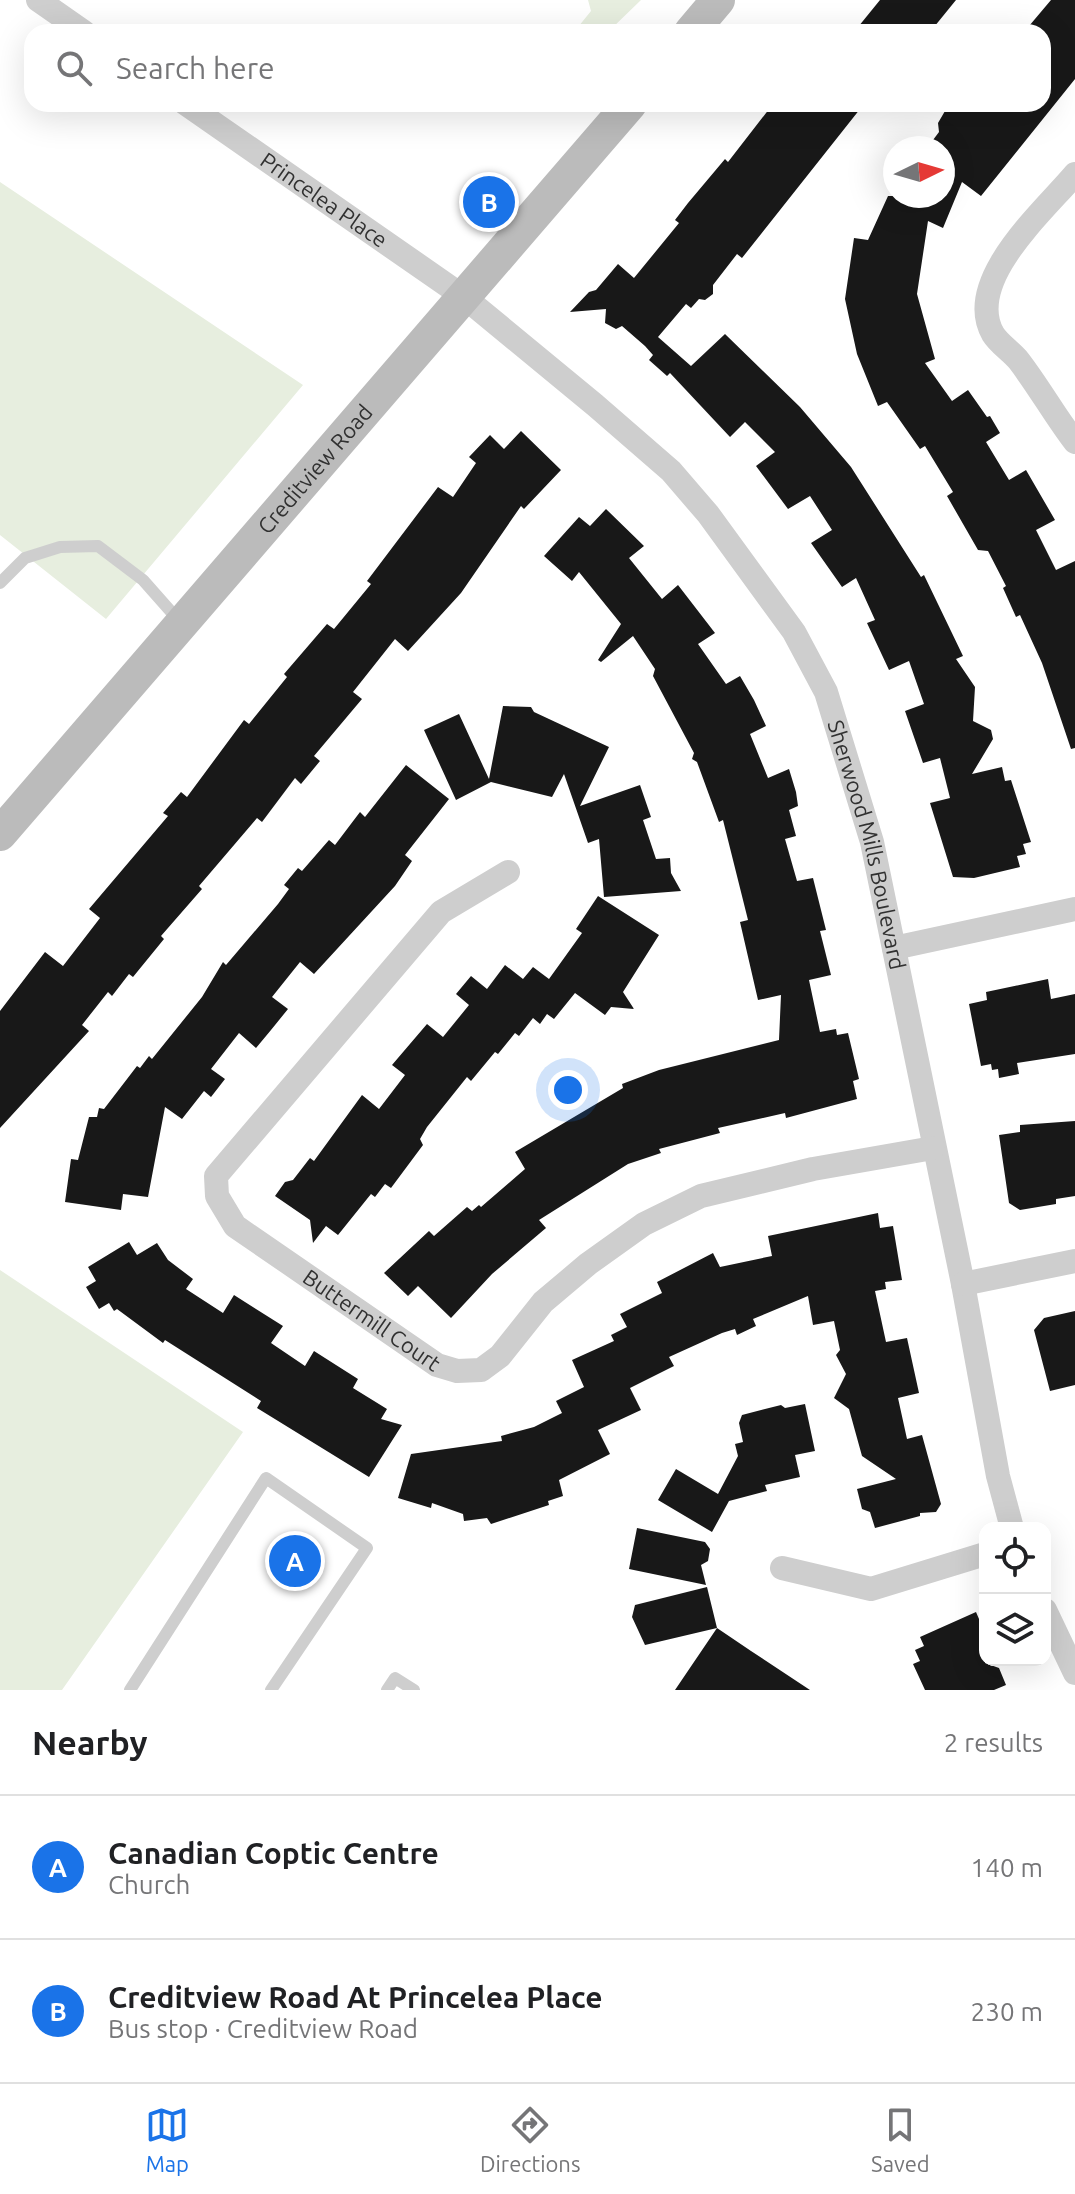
<!DOCTYPE html>
<meta charset="utf-8">
<style>
body{margin:0;font-family:Ubuntu,sans-serif;background:#f2f2f2;color:#202124}
.controls{position:absolute;right:24px;bottom:24px;display:grid;overflow:hidden;border-radius:16px;box-shadow:0 8px 32px #0002}
.controls button{width:72px;height:72px;display:grid;place-items:center;padding:0;border:0;border-bottom:2px solid #e0e0e0;background:#fff;color:#202124;font:40px sans-serif}
.compass{position:absolute;left:883px;top:136px;width:72px;height:72px;border-radius:50%;background:#fff;box-shadow:0 8px 32px #0002;rotate:85deg}
.you{position:absolute;left:568px;top:1090px;width:28px;height:28px;margin:-20px;border:6px solid #fff;border-radius:50%;background:#1a73e8;box-shadow:0 0 0 12px #1a73e833}
.badge{display:grid;place-items:center;width:52px;height:52px;border-radius:50%;background:#1a73e8;color:#fff;font-size:26px;font-weight:700}
.pin{position:absolute;translate:-50% -50%;border:4px solid #fff;box-shadow:0 2px 8px #0006}
.list{margin:0;padding:0;list-style:none}
h2{display:flex;justify-content:space-between;align-items:center;height:104px;margin:0;padding:0 32px;font-size:34px}
h2 small{font-size:26px;font-weight:400;color:#757577}
.list li{display:grid;grid-template-columns:52px 1fr auto;gap:24px;align-items:center;box-sizing:border-box;height:144px;padding:0 32px;border-top:2px solid #e0e0e0}
.list b{display:block;font-size:30px;white-space:nowrap}
.list p{margin:0;font-size:26px;white-space:nowrap;color:#757577}
.list em{font-size:26px;font-style:normal;color:#757577}
.icon{flex:none;width:44px;height:44px;fill:none;stroke:currentColor;stroke-width:2;stroke-linecap:round;stroke-linejoin:round}
.map{position:relative;flex:none;width:1075px;height:1690px;overflow:hidden}
.search{position:absolute;background:#fff;box-shadow:0 8px 32px #0002;left:24px;right:24px;top:24px;height:88px;display:flex;align-items:center;gap:20px;box-sizing:border-box;padding:0 28px;border-radius:24px;color:#757577;font-size:30px}
.sheet{height:392px;background:#fff}
nav{display:flex;justify-content:space-around;align-items:center;box-sizing:border-box;height:112px;border-top:2px solid #e0e0e0;background:#fff;font-size:22px;color:#757577}
nav a{display:grid;justify-items:center;gap:4px}
nav .on{color:#1a73e8}
.map>svg:first-child{display:block}
.green{fill:#e7eedf}
.building{fill:#181818}
.lines{fill:none;stroke-linecap:round;stroke-linejoin:round}
.service{stroke:#cecece;stroke-width:12}
.minor{stroke:#cecece;stroke-width:24}
.secondary{stroke:#bbb;stroke-width:34}
.labels{text-anchor:middle;stroke-width:8;stroke-linejoin:round;paint-order:stroke}
.street-label{font-size:22px;fill:#313131;stroke:#fff}
</style>
<div class="map">
<svg width="1075" height="1690" viewBox="0 0 1075 1690">
<rect width="100%" height="100%" fill="#fff"/>
<path class="green" d="M 588,0 L 641,0 L 608,32 L 574,32 L 591,11 Z
M 0,182 L 303,385 L 106,619 L 0,535 Z
M 0,1270 L 243,1432 L 62,1690 L 0,1690 Z"/>
<path class="building" d="M 880,0 L 956,0 L 930,32 L 854,32 Z
M 1051,0 L 1075,0 L 1075,79 L 981,196 L 962,182 L 943,228 L 928,221 L 917,294 L 935,359 L 925,363 L 952,401 L 968,390 L 987,417 L 990,416 L 1000,433 L 986,442 L 1009,480 L 1026,470 L 1055,520 L 1036,530 L 1056,570 L 1075,561 L 1075,748 L 1071,749 L 1042,663 L 1020,615 L 1016,617 L 1003,588 L 1006,586 L 988,551 L 978,550 L 947,496 L 953,492 L 925,446 L 920,449 L 887,402 L 878,406 L 857,354 L 845,299 L 854,238 L 868,240 L 888,196 L 943,196 L 943,148 L 927,148 L 939,132 L 938,123 L 945,111 L 997,112 L 988,104 L 1043,104 L 1043,32 L 1024,32 Z
M 773,104 L 864,104 L 742,258 L 737,254 L 713,285 L 713,294 L 705,300 L 699,299 L 691,308 L 686,304 L 658,337 L 691,366 L 725,334 L 800,407 L 851,467 L 921,577 L 924,575 L 963,656 L 956,659 L 975,687 L 973,721 L 991,730 L 993,739 L 972,774 L 1002,767 L 1005,781 L 1011,780 L 1031,842 L 1023,844 L 1026,854 L 1017,856 L 1020,867 L 974,878 L 953,877 L 930,803 L 950,798 L 940,758 L 923,763 L 905,711 L 924,704 L 909,661 L 889,670 L 867,623 L 875,620 L 856,578 L 842,587 L 811,543 L 832,530 L 810,496 L 788,509 L 756,466 L 775,452 L 745,422 L 730,437 L 670,373 L 667,376 L 649,360 L 653,355 L 645,346 L 622,326 L 616,329 L 605,323 L 606,309 L 570,312 L 589,292 L 596,290 L 618,264 L 634,278 L 679,223 L 675,220 L 688,203 L 725,159 L 728,162 Z
M 521,431 L 561,470 L 524,509 L 521,506 L 461,593 L 408,651 L 395,639 L 353,692 L 362,699 L 314,756 L 320,761 L 301,784 L 295,778 L 262,822 L 257,818 L 199,886 L 202,889 L 161,936 L 164,939 L 133,977 L 129,974 L 112,996 L 108,992 L 82,1025 L 89,1031 L 0,1128 L 0,1011 L 45,952 L 63,966 L 100,918 L 89,909 L 168,816 L 163,813 L 181,792 L 187,797 L 244,720 L 249,724 L 287,677 L 284,674 L 327,624 L 334,629 L 371,584 L 367,581 L 438,487 L 453,497 L 476,463 L 469,457 L 490,435 L 504,449 Z
M 606,509 L 644,546 L 629,558 L 662,599 L 678,585 L 715,633 L 698,644 L 726,684 L 740,676 L 754,700 L 766,726 L 750,734 L 768,778 L 789,769 L 796,792 L 798,806 L 789,810 L 796,836 L 785,839 L 797,881 L 813,878 L 826,930 L 820,931 L 831,975 L 809,980 L 820,1032 L 836,1029 L 837,1035 L 848,1033 L 859,1079 L 853,1081 L 857,1099 L 786,1118 L 785,1113 L 718,1128 L 720,1133 L 659,1149 L 661,1153 L 628,1164 L 539,1220 L 546,1228 L 492,1274 L 451,1318 L 418,1286 L 408,1296 L 384,1273 L 429,1231 L 434,1236 L 467,1207 L 472,1211 L 479,1205 L 481,1207 L 525,1169 L 515,1152 L 623,1088 L 622,1084 L 659,1070 L 779,1040 L 781,995 L 758,1000 L 740,922 L 748,920 L 723,820 L 719,822 L 697,762 L 692,759 L 694,753 L 653,676 L 655,669 L 633,636 L 601,662 L 598,660 L 621,624 L 579,572 L 572,581 L 544,556 L 579,517 L 590,526 Z
M 503,706 L 531,707 L 534,712 L 609,747 L 580,806 L 640,785 L 651,817 L 643,820 L 656,859 L 670,858 L 671,873 L 681,891 L 604,897 L 599,839 L 588,843 L 564,774 L 552,797 L 491,782 L 456,800 L 424,730 L 459,714 L 489,779 Z
M 406,765 L 449,799 L 405,855 L 412,861 L 395,886 L 314,974 L 300,962 L 272,997 L 288,1009 L 271,1030 L 256,1048 L 239,1033 L 211,1069 L 225,1079 L 211,1097 L 204,1091 L 182,1119 L 165,1107 L 148,1197 L 123,1194 L 121,1210 L 65,1202 L 71,1159 L 78,1160 L 89,1117 L 97,1117 L 99,1108 L 104,1109 L 137,1066 L 140,1068 L 149,1056 L 152,1059 L 202,997 L 223,962 L 226,965 L 278,904 L 289,889 L 284,885 L 298,868 L 302,871 L 329,840 L 335,845 L 360,812 L 365,817 Z
M 598,896 L 659,935 L 623,992 L 634,1009 L 611,1007 L 605,1015 L 575,993 L 554,1019 L 547,1014 L 540,1024 L 533,1018 L 519,1036 L 515,1033 L 498,1054 L 495,1052 L 471,1081 L 467,1077 L 427,1127 L 420,1139 L 423,1145 L 391,1188 L 385,1184 L 375,1197 L 371,1194 L 338,1235 L 326,1226 L 313,1243 L 310,1220 L 275,1196 L 285,1182 L 293,1180 L 310,1158 L 314,1161 L 362,1095 L 379,1109 L 405,1075 L 392,1065 L 427,1024 L 443,1037 L 469,1005 L 456,994 L 471,976 L 487,989 L 505,965 L 523,979 L 533,967 L 549,979 L 582,933 L 576,929 Z
M 1048,979 L 1051,999 L 1075,994 L 1075,1054 L 1017,1063 L 1019,1074 L 999,1078 L 998,1069 L 992,1070 L 991,1064 L 981,1066 L 969,1004 L 987,1000 L 986,992 Z
M 1075,1121 L 1075,1196 L 1056,1199 L 1056,1204 L 1020,1210 L 1009,1203 L 999,1135 L 1020,1132 L 1020,1125 Z
M 878,1213 L 880,1228 L 893,1226 L 902,1280 L 885,1282 L 886,1289 L 875,1291 L 886,1342 L 907,1338 L 919,1393 L 898,1398 L 907,1439 L 922,1435 L 941,1504 L 936,1512 L 920,1513 L 920,1516 L 875,1528 L 870,1512 L 862,1509 L 857,1489 L 896,1479 L 862,1456 L 849,1409 L 834,1398 L 846,1374 L 836,1355 L 840,1350 L 834,1321 L 813,1325 L 808,1296 L 753,1319 L 756,1326 L 737,1335 L 735,1329 L 722,1333 L 669,1357 L 674,1366 L 630,1388 L 641,1410 L 598,1430 L 610,1454 L 559,1480 L 563,1496 L 548,1501 L 549,1505 L 491,1524 L 487,1518 L 464,1521 L 463,1514 L 432,1503 L 431,1508 L 398,1498 L 411,1454 L 502,1441 L 501,1436 L 534,1427 L 562,1413 L 556,1401 L 584,1387 L 572,1360 L 614,1341 L 611,1335 L 627,1327 L 620,1314 L 662,1293 L 657,1282 L 713,1253 L 720,1267 L 772,1256 L 768,1236 Z
M 129,1242 L 137,1255 L 157,1243 L 168,1260 L 193,1279 L 186,1289 L 223,1313 L 234,1295 L 283,1326 L 271,1343 L 305,1366 L 314,1351 L 358,1379 L 353,1388 L 387,1409 L 381,1419 L 402,1425 L 369,1477 L 257,1408 L 261,1401 L 165,1340 L 163,1343 L 117,1309 L 114,1311 L 109,1303 L 99,1309 L 86,1287 L 96,1281 L 88,1267 Z
M 1075,1311 L 1075,1385 L 1050,1391 L 1034,1330 L 1044,1318 Z
M 805,1404 L 815,1451 L 795,1455 L 800,1477 L 765,1485 L 767,1491 L 729,1501 L 712,1532 L 658,1500 L 676,1469 L 718,1494 L 738,1456 L 735,1444 L 743,1442 L 739,1423 L 742,1415 L 781,1405 L 785,1408 Z
M 637,1528 L 705,1542 L 710,1549 L 708,1561 L 701,1565 L 706,1585 L 629,1569 Z
M 707,1587 L 717,1628 L 645,1645 L 632,1617 L 635,1605 Z
M 976,1612 L 985,1633 L 985,1663 L 999,1668 L 1006,1685 L 994,1690 L 925,1690 L 913,1664 L 920,1661 L 915,1650 L 924,1646 L 920,1637 Z
M 717,1628 L 751,1651 L 810,1690 L 675,1690 Z"/>
<g class="lines">
<path class="service" d="M 0,583 L 25,558 L 60,547 L 98,546 L 143,580 L 181,623
M 130,1690 L 266,1478 L 367,1548 L 271,1690
M 387,1690 L 395,1678 L 414,1690"/>
<g class="minor">
<path d="M 38,0 L 84,32"/>
<path id="s1" d="M 186,104 L 464,297 L 595,405 L 671,471 L 708,514 L 794,632 L 826,692 L 872,842 L 963,1284 L 998,1476 L 1012,1528"/>
<path d="M 1075,174 C 1044,211 963,281 993,334 C 999,344 1012,352 1019,361 C 1039,387 1055,416 1075,442"/>
<path id="s2" d="M 508,872 L 441,912 L 216,1176 L 217,1196 L 235,1226 L 437,1365 L 457,1371 L 481,1370 L 500,1356 L 543,1302 L 588,1264 L 644,1224 L 701,1196 L 813,1169 L 933,1148"/>
<path d="M 894,948 L 1075,909"/>
<path d="M 963,1284 L 1075,1261"/>
<path d="M 782,1568 L 871,1589 L 985,1554"/>
<path d="M 1045,1610 L 1075,1673"/>
</g>
<g class="secondary">
<path d="M 691,32 L 718,0"/>
<path id="s3" d="M 0,834 L 630,104"/>
</g>
</g>
<g class="labels">
<g class="street-label">
<text dy="8" stroke="none"><textPath href="#s1" startOffset="168">Princelea Place</textPath></text>
<text dy="8" stroke="none"><textPath href="#s3" startOffset="482">Creditview Road</textPath></text>
<text dy="8" stroke="none"><textPath href="#s1" startOffset="1038">Sherwood Mills Boulevard</textPath></text>
<text dy="8" stroke="none"><textPath href="#s2" startOffset="646">Buttermill Court</textPath></text>
</g>
</g>
</svg>
<div class="controls">
<button><svg class="icon" aria-label="locate" viewBox="0 0 24 24"><circle cx="12" cy="12" r="6"/><path d="M12 2v4M12 18v4M2 12h4M18 12h4"/></svg></button>
<button><svg class="icon" aria-label="layers" viewBox="0 0 24 24"><path d="M12 4l9 5-9 5-9-5zM3 14l9 5 9-5"/></svg></button>
</div>
<svg class="compass" viewBox="-18 -18 36 36"><path d="M0-13l5 13h-10z" fill="#e53935"/><path d="M0 13l5-13h-10z" fill="#757577"/></svg>
<div class="you"></div>
<div class="pin badge" style="left:295px;top:1561px">A</div>
<div class="pin badge" style="left:489px;top:202px">B</div>
<div class="search"><svg class="icon" aria-label="search" viewBox="0 0 24 24"><circle cx="10" cy="10" r="6"/><path d="M15 15l6 6"/></svg>Search here</div>
</div>
<section class="sheet">
<h2>Nearby<small>2 results</small></h2>
<ul class="list">
<li><span class="badge">A</span><div><b>Canadian Coptic Centre</b><p>Church</p></div><em>140 m</em></li>
<li><span class="badge">B</span><div><b>Creditview Road At Princelea Place</b><p>Bus stop · Creditview Road</p></div><em>230 m</em></li>
</ul>
</section>
<nav>
<a class="on"><svg class="icon" aria-label="map" viewBox="0 0 24 24"><path d="M3 6l6-2 6 2 6-2v14l-6 2-6-2-6 2zM9 4v14M15 6v14"/></svg>Map</a>
<a><svg class="icon" aria-label="directions" viewBox="0 0 24 24"><path d="M12 3l9 9-9 9-9-9zM9 14v-3h6M13 9l2 2-2 2"/></svg>Directions</a>
<a><svg class="icon" aria-label="saved" viewBox="0 0 24 24"><path d="M7 4h10v16l-5-4-5 4z"/></svg>Saved</a>
</nav>
